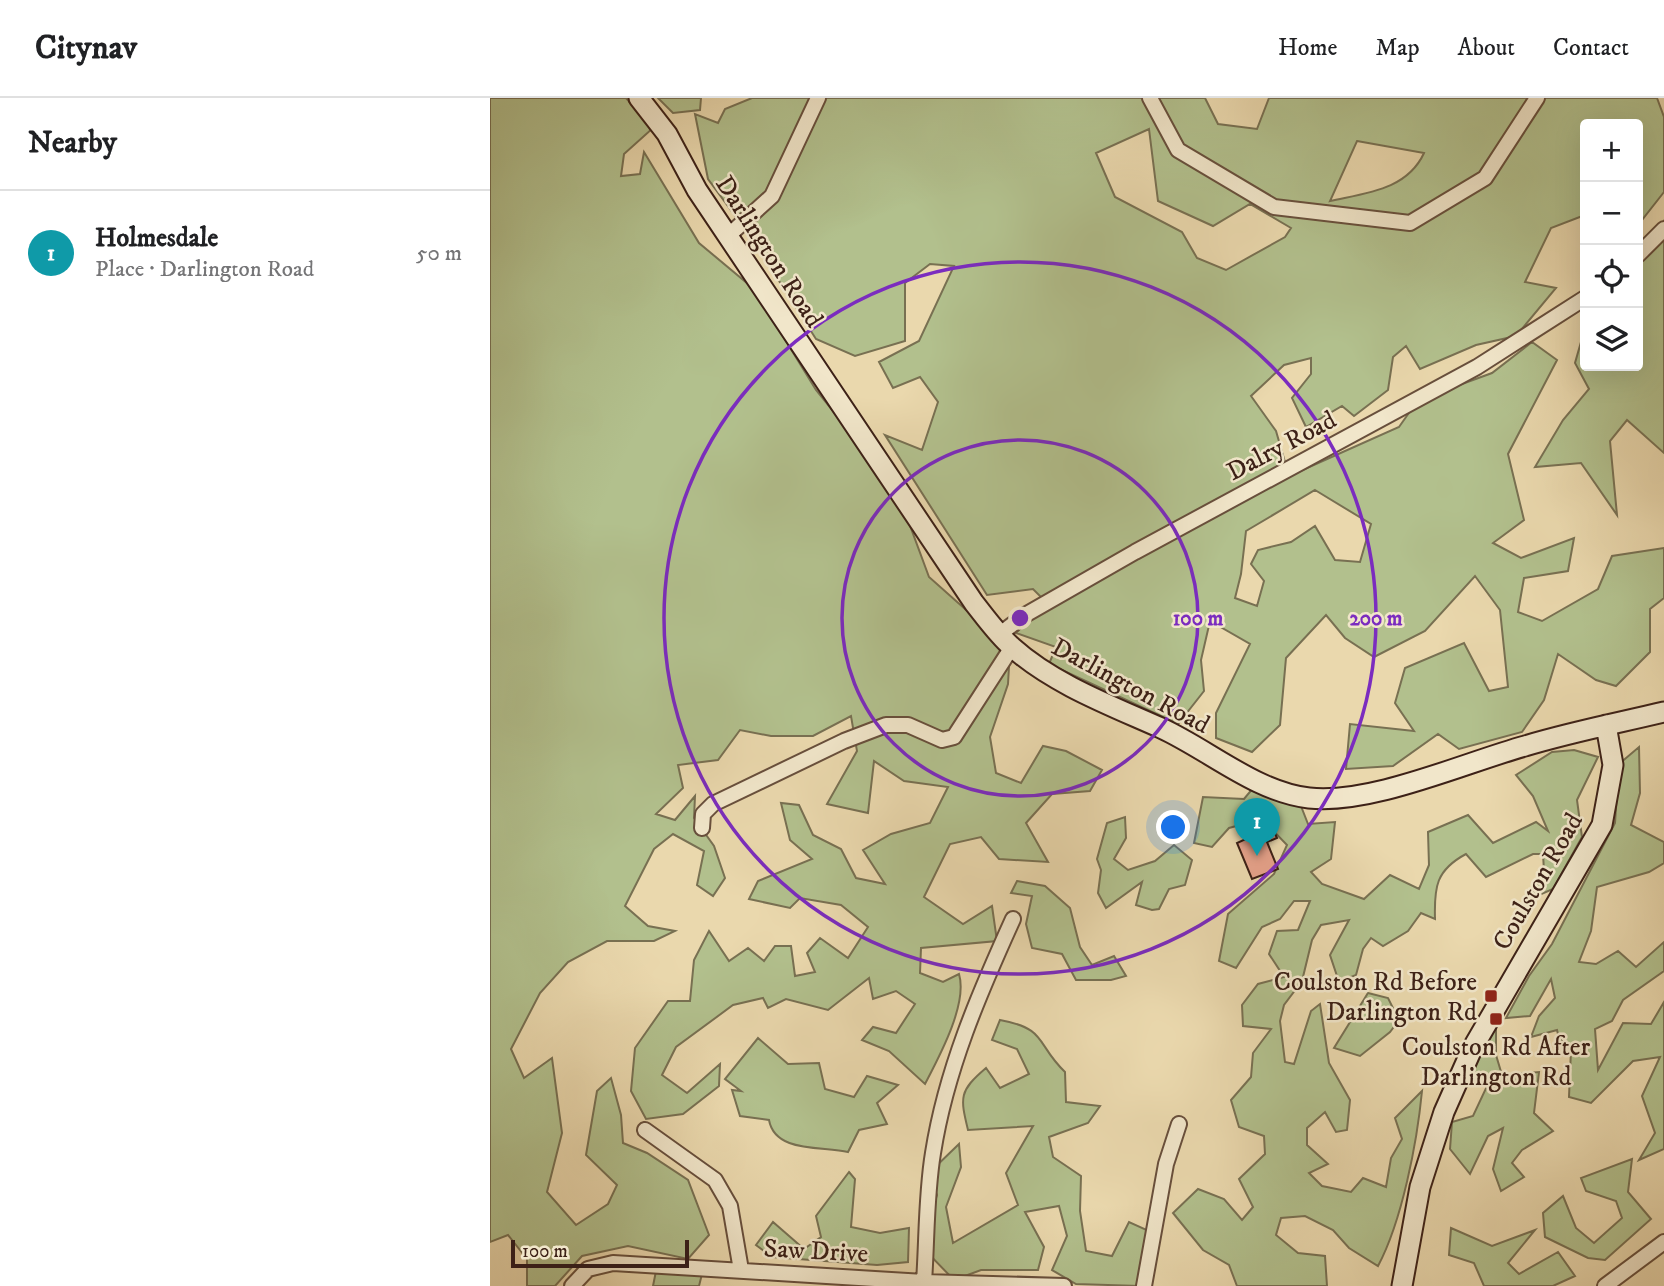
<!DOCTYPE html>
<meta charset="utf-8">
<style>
body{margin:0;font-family:"IM FELL DW Pica",serif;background:#f6f6f6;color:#202124}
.controls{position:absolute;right:21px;top:21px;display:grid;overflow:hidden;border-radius:7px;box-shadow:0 7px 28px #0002}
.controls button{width:63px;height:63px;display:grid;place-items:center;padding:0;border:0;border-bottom:2px solid #e0e0e0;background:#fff;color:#202124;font:35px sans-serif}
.scale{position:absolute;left:21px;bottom:18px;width:178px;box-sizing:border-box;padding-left:7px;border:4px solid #3d2117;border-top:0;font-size:19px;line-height:24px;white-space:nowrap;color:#3d2117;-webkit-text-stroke:5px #f1e6ca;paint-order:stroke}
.you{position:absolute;left:684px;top:730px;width:24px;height:24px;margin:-18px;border:5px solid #fff;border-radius:50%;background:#1a73e8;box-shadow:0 0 0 10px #1a73e833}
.badge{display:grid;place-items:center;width:46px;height:46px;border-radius:50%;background:#ea580c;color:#fff;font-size:23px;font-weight:700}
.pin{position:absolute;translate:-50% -58px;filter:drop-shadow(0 2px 4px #0008)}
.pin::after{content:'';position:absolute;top:37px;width:24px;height:21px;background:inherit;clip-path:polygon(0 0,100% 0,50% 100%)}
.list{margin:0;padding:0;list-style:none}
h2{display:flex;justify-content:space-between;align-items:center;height:91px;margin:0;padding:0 28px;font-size:30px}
h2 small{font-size:23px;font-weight:400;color:#757577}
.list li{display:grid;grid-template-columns:46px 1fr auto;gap:21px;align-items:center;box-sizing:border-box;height:126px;padding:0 28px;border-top:2px solid #e0e0e0}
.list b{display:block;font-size:26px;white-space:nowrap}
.list p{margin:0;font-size:23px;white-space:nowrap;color:#757577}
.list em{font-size:23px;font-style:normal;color:#757577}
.icon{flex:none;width:38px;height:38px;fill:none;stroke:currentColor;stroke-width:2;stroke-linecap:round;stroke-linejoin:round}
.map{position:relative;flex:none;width:1174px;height:1188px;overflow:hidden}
header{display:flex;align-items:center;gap:42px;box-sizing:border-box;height:98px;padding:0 35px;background:#fff;border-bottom:2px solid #e0e0e0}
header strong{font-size:33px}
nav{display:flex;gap:38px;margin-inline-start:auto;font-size:24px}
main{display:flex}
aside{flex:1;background:#fff}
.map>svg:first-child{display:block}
.green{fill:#b2c08d;stroke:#787052;stroke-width:2;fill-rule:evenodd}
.building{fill:#e6a28b;stroke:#3d2117;stroke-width:2}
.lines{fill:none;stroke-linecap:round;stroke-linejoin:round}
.street-casing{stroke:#684f3c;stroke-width:18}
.secondary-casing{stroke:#3d2117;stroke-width:23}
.street{stroke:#f1e6ca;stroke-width:14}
.secondary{stroke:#f1e6ca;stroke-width:19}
.ring{fill:none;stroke:#7b2cbf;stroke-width:3.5}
.poi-dot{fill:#8f2418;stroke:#f1e6ca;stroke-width:2.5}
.labels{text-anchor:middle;stroke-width:5;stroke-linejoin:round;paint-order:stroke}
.street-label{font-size:26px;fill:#3d2117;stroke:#f1e6ca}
.poi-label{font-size:26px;fill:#3d2117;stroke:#f1e6ca;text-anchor:end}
.centre{fill:#7b2cbf;stroke:#f1e6ca;stroke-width:3.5}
.ring-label{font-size:21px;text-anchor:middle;font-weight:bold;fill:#7b2cbf;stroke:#f1e6ca;stroke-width:5;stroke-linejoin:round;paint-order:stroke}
</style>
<header>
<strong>Citynav</strong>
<nav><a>Home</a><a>Map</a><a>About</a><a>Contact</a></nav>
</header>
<main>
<aside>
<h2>Nearby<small></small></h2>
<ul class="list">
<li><span class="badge" style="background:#0f9aa8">1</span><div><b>Holmesdale</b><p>Place · Darlington Road</p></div><em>50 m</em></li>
</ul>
</aside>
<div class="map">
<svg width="1174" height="1188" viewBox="0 0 1174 1188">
<rect width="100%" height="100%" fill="#ead8ad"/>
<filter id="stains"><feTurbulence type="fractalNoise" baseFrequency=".00286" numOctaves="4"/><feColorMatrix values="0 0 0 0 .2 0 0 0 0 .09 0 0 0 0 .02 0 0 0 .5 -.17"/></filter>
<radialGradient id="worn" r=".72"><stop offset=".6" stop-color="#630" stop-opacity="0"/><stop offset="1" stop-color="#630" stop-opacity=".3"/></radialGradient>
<path class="green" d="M 0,0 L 136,0 L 163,30 L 134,56 L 131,78 L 150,76 L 154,54 L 209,145 L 264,191 L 326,292 L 384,364 L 419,425 L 439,479 L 520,551 L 518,586 L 500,639 L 506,675 L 531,685 L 553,648 L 576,653 L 612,672 L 600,693 L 562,696 L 536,725 L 558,764 L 509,761 L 491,739 L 460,746 L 434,799 L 473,826 L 502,808 L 507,843 L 431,850 L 430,875 L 453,884 L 469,876 C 478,906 449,959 435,986 L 399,953 L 372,942 L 383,929 L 406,935 L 425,906 L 406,893 L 383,901 L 379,880 L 338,912 L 296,901 L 278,910 L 273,900 L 243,907 L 186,949 L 172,977 L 197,995 L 230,966 L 229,988 L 193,1016 L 156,1021 L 141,993 L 145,950 L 178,903 L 200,903 L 204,862 L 219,833 L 239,863 L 258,850 L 274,863 L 285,848 L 301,848 L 305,878 L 325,874 L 317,855 L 330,840 L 358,860 L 378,829 L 351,807 L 310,800 L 300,810 L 259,801 L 268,783 L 322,761 L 300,742 L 291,705 L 309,707 L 323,737 L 351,751 L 366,780 L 395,786 L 373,752 L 401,736 L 440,725 L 458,689 L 414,683 L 384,663 L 378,715 L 337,706 L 367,653 L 361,618 L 323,638 L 281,638 L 250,632 L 228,662 L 188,667 L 193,690 L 166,716 L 185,722 L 205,698 L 204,720 L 224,748 L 235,780 L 223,798 L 207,787 L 214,753 L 183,736 L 164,751 L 135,808 L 158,828 L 185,833 L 164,843 L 117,843 L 78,864 L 50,895 L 21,951 L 34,980 L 62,960 L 72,1035 L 57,1094 L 86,1127 L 118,1106 L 127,1087 L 96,1057 L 107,993 L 121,980 L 131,1017 L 133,1045 L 157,1055 L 198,1082 L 219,1137 L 198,1161 L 138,1148 L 92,1158 L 65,1188 L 37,1188 L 37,1161 L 18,1137 L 0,1144 Z
M 168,0 L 211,0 L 210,12 L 183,15 Z
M 262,0 L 715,0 L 728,26 L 767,31 L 779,0 L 1167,0 L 1174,19 L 1174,94 L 1148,127 L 1148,26 L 1095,26 L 1095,117 L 1061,130 L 1035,184 L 1066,190 L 1026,238 L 986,247 L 930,271 L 916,248 L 903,259 L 898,292 L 864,318 L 852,308 L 816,329 L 802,300 L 821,276 L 821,260 L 794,267 L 761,298 L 786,333 L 799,378 L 909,329 L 928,302 L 1002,275 L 1042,244 L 1067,262 L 1018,356 L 1034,422 L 1003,445 L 1031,460 L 1084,440 L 1078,473 L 1034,480 L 1028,514 L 1052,523 L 1108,491 L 1122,458 L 1174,450 L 1174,500 L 1160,511 L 1160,554 L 1126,588 L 1106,582 L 1068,556 L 1054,602 L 1032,634 L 969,651 L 948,636 L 903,668 L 856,671 L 860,626 L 924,633 L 905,605 L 915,570 L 974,545 L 999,593 L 1018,589 L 1010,512 L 985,478 L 935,533 L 884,559 L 855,540 L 836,517 L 796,560 L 790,627 L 762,654 L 726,640 L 726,615 L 760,546 L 720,523 L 711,562 L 714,593 L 688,626 L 559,566 L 566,549 L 526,535 L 556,504 L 543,491 L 497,497 L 395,337 L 432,352 L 448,304 L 430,279 L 403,290 L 389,264 L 429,243 L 464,168 L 440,166 L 415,185 L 415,243 L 365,258 L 326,241 L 263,142 L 218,81 L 205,16 L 228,25 L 235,11 ZM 659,31 L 668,103 L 723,128 L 760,106 L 801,130 L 795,139 L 736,172 L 707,160 L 692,134 L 625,99 L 606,55 ZM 867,43 L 934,55 C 917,92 876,95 840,103 ZM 825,392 L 881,426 L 870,464 L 845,462 L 825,428 L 801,444 L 768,452 L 761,466 L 774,483 L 767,508 L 745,500 L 751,476 L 756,433 Z
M 1174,123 L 1174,355 L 1137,322 L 1120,343 L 1127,417 L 1091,365 L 1045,369 L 1073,322 L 1099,291 L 1085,265 L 1095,230 L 1095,268 L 1148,268 L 1148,165 Z
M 1149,649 L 1150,695 L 1141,727 L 1174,744 L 1174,765 L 1159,774 L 1107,789 L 1101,833 L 1089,864 L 1106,866 L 1128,853 L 1146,869 L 1174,844 L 1174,873 L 1133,902 L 1122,923 L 1105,931 L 1108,972 L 1133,925 L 1161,926 L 1174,904 L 1174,1051 L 1149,1062 L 1165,1035 L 1152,998 L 1170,959 L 1143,963 L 1101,1005 L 1079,999 L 1081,952 L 1069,940 L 1067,932 L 1041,939 L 1049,918 L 1065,900 L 1061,881 L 1040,918 L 1016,920 L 1039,878 L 1062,846 L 1125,725 L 1129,666 Z
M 1084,652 L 1108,659 L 1087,702 L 1092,739 L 1063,791 L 1040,801 L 1054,773 L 1053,756 L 1043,756 L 996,779 L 976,756 C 946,772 944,789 945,821 L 931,815 L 918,833 L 893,848 L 881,840 L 873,851 L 866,877 L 849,884 L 840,857 L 859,822 L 831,827 L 822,842 L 812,883 L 794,907 L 790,923 L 795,964 L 804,966 L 821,913 L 830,906 L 839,965 L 860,1002 L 857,1032 L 846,1034 L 835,1014 L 817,1030 L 817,1047 L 838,1066 L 819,1075 L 832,1088 L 861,1094 L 873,1080 L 896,1089 L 901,1060 L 912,1041 L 905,1020 L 932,993 C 927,1045 912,1123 888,1168 L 859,1150 L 843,1132 L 815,1118 L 791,1120 L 786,1137 L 808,1155 L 835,1158 L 837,1188 L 747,1188 L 739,1167 L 713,1152 L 683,1115 L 708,1091 L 734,1101 L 752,1122 L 763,1109 L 749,1081 L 775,1056 L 774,1038 L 749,1029 L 741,1002 L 761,979 L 763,955 L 781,931 L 753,928 L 752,907 L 768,886 L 794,879 L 779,856 L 787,833 L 808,832 L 820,803 L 804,803 L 790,821 L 772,829 L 746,870 L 729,863 L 738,816 L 784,776 L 797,747 L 772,721 L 739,730 L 722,749 L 704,745 L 713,699 L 754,701 L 764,689 L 809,703 L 818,726 L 845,724 L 841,761 L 821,774 L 832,786 L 874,801 L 900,777 L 929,791 L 939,767 L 938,734 L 978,717 L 1003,745 L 1046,724 L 1058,733 L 1043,698 L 1026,677 L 1062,654 Z
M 635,719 L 636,740 L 624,761 L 638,772 L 665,763 L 684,747 L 702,762 L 695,787 L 679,791 L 669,811 L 662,812 L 646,807 L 652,784 L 616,810 L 608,795 L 611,772 L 607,761 L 617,725 Z
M 527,783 L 555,788 L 580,810 L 590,849 L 602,867 L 624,858 L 636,878 L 621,882 L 586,882 L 572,856 L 542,850 L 536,826 L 542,798 L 521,795 Z
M 878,895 L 898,900 L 909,922 L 900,934 L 870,958 L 844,950 Z
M 510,922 C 558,931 545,945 575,974 L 576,1004 L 610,1008 L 598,1025 L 559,1039 L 563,1059 L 591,1078 L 590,1113 L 596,1153 L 622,1158 L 639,1124 L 659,1133 L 650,1188 L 586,1186 L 562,1172 L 577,1138 L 569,1108 L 535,1114 L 554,1149 L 548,1172 L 491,1172 L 464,1182 L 431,1148 L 447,1097 L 439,1075 L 469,1046 L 471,1069 L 456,1109 L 463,1145 L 528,1107 L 516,1075 L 543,1028 L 478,1032 C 470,999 469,993 496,970 L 510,990 L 539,976 L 527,951 L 502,942 Z
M 1006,925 L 1006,957 L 1012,977 L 1049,974 L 1044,1015 L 1063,1033 L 1032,1052 L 1022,1065 L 1034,1079 L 1011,1093 L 1003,1071 L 1013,1030 L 998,1038 L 980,1076 L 960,1051 L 962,1024 L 983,1018 L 999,984 L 981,974 Z
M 268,940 L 298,966 L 329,965 L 335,991 L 364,999 L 377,978 L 408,987 L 387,1005 L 397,1026 L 369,1032 L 358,1054 C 331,1048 285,1055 279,1022 L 250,1018 L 242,992 L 251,993 L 235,981 Z
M 1142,1061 L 1138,1094 L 1161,1121 L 1115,1162 L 1098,1160 L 1055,1139 L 1053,1115 L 1073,1098 L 1086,1130 L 1104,1145 L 1132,1120 L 1126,1103 L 1096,1093 L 1091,1080 Z
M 359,1074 L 365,1081 L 361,1129 L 390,1135 L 419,1130 L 418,1164 L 387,1167 L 282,1159 L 266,1147 L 283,1124 L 314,1151 L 331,1139 L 326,1118 Z
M 961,1130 L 1002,1148 L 1045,1132 L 1018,1165 L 1029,1176 L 1068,1154 L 1085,1178 L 1063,1188 L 994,1188 L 984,1165 L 959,1157 Z
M 166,1173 L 212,1176 L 209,1188 L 163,1188 Z"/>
<path class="building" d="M 782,729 L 787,740 L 777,744 L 788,771 L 762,781 L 747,745 Z"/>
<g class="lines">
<g class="street-casing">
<path id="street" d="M 660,0 L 688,52 L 784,109 L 920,125 L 995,80 L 1047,0
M 238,138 L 282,98 L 328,0
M 1148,157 L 1174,131
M 510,536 L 535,517 L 645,454 L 987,269 L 1095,200
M 212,730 L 213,716 L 223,706 L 354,643 L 396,627 L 418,627 L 452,642 L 464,639 L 522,549
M 155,1032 L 225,1082 L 240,1108 L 251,1172
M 434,1184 C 437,1141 436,1097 443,1055 C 456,972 489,896 523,821
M 82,1188 L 98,1171 L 123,1165 L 434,1184 L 574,1188
M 654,1188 L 676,1066 L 689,1026
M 1115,1188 L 1174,1144"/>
</g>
<g class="secondary-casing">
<path id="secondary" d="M 149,0 L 177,36 L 207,92 L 484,505 C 496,520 508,537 522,549 C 563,586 622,608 671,630 C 719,652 766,694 819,700 C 880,707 974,665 1035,648 C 1081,634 1128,625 1174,614
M 912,1188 L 930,1089 L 954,1014 L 982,951 L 1112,727 L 1123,667 L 1116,627"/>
</g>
<use href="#street" class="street"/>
<use href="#secondary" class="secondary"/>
</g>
<g class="ring">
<circle cx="530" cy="520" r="178"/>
<circle cx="530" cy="520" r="356"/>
</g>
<g class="poi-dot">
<rect x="994" y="891" width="14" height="14" rx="3.5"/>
<rect x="999" y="914" width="14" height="14" rx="3.5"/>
</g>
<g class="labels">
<g class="street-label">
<text transform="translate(280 153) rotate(57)" y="9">Darlington Road</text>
<text transform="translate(791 347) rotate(-28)" y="9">Dalry Road</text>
<text transform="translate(641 587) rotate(28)" y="9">Darlington Road</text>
<text transform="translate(1047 783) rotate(-60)" y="9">Coulston Road</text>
<text transform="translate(326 1152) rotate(3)" y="9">Saw Drive</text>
</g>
<g class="poi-label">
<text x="987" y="892">Coulston Rd Before<tspan x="987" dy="30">Darlington Rd</tspan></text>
<text x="1006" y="957" text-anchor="middle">Coulston Rd After<tspan x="1006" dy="30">Darlington Rd</tspan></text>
</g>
</g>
<circle cx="530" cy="520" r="10" class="centre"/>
<g class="ring-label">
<text x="708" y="527">100 m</text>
<text x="886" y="527">200 m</text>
</g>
<rect width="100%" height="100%" filter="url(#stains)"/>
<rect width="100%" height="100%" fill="url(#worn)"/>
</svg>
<div class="controls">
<button>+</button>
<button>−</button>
<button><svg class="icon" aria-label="locate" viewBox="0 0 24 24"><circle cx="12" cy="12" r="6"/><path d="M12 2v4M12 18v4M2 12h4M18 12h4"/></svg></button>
<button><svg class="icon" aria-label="layers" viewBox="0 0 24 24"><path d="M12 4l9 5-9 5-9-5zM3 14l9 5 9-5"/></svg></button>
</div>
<div class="scale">100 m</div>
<div class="you"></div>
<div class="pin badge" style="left:767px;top:758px;background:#0f9aa8">1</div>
</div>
</main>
